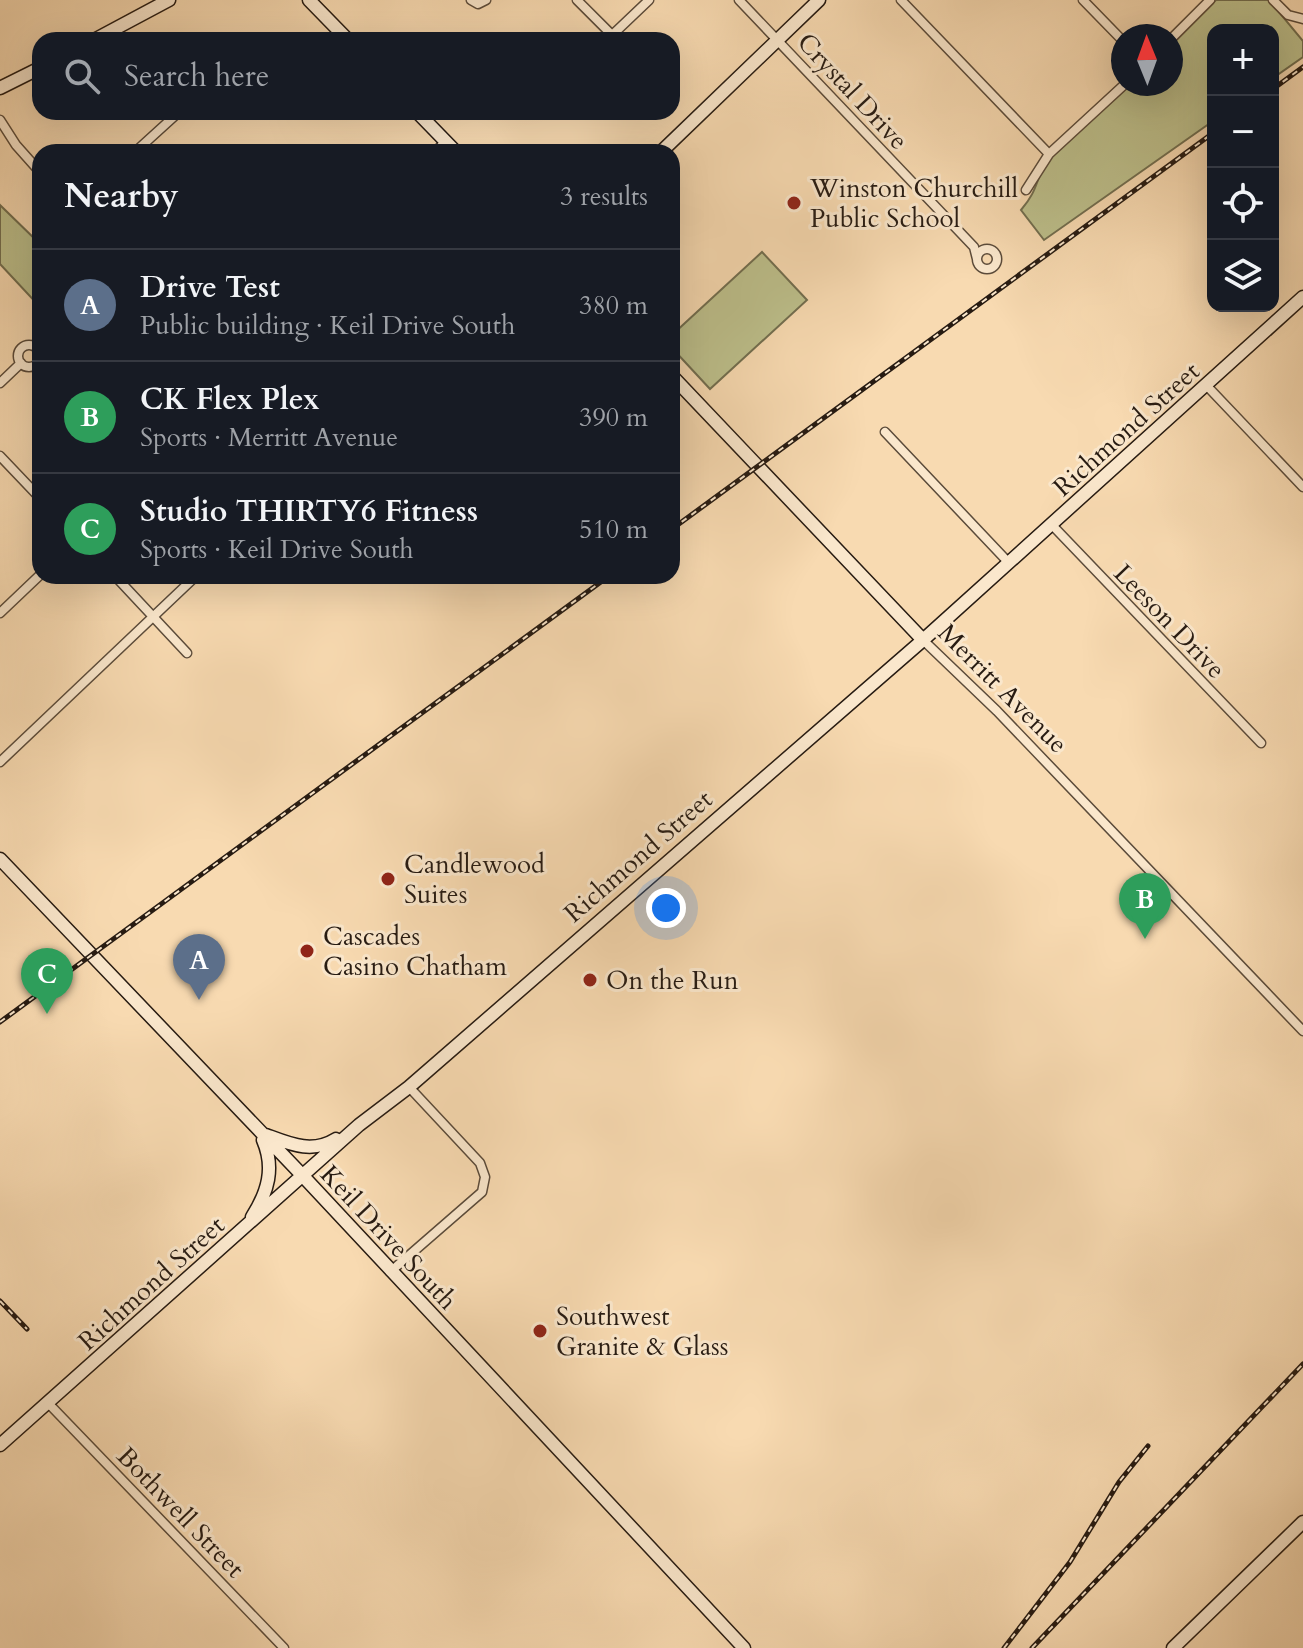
<!DOCTYPE html>
<meta charset="utf-8">
<style>
body{margin:0;font-family:Cardo,serif;background:#242831;color:#f1f3f6}
.controls{position:absolute;right:24px;top:24px;display:grid;overflow:hidden;border-radius:16px;box-shadow:0 8px 32px #0002}
.controls button{width:72px;height:72px;display:grid;place-items:center;padding:0;border:0;border-bottom:2px solid #363941;background:#171b24;color:#f1f3f6;font:40px sans-serif}
.compass{position:absolute;left:1111px;top:24px;width:72px;height:72px;border-radius:50%;background:#171b24;box-shadow:0 8px 32px #0002;rotate:359deg}
.you{position:absolute;left:666px;top:908px;width:28px;height:28px;margin:-20px;border:6px solid #fff;border-radius:50%;background:#1a73e8;box-shadow:0 0 0 12px #1a73e833}
.badge{display:grid;place-items:center;width:52px;height:52px;border-radius:50%;background:#c59692;color:#fff;font-size:26px;font-weight:700}
.pin{position:absolute;translate:-50% -66px;filter:drop-shadow(0 2px 4px #0008)}
.pin::after{content:'';position:absolute;top:42px;width:28px;height:24px;background:inherit;clip-path:polygon(0 0,100% 0,50% 100%)}
.list{margin:0;padding:0;list-style:none}
h2{display:flex;justify-content:space-between;align-items:center;height:104px;margin:0;padding:0 32px;font-size:34px}
h2 small{font-size:26px;font-weight:400;color:#9ea1a6}
.list li{display:grid;grid-template-columns:52px 1fr auto;gap:24px;align-items:center;box-sizing:border-box;height:112px;padding:0 32px;border-top:2px solid #363941}
.list b{display:block;font-size:30px;white-space:nowrap}
.list p{margin:0;font-size:26px;white-space:nowrap;color:#9ea1a6}
.list em{font-size:26px;font-style:normal;color:#9ea1a6}
.icon{flex:none;width:44px;height:44px;fill:none;stroke:currentColor;stroke-width:2;stroke-linecap:round;stroke-linejoin:round}
.map{position:relative;flex:none;width:1303px;height:1648px;overflow:hidden}
.search{position:absolute;background:#171b24;box-shadow:0 8px 32px #0002;left:32px;top:32px;width:648px;height:88px;display:flex;align-items:center;gap:20px;box-sizing:border-box;padding:0 28px;border-radius:24px;color:#9ea1a6;font-size:30px}
.panel{position:absolute;background:#171b24;box-shadow:0 8px 32px #0002;left:32px;top:144px;width:648px;height:440px;border-radius:24px}
.map>svg:first-child{display:block}
.green{fill:#bdc08c;stroke:#726e4f;stroke-width:2}
.lines{fill:none;stroke-linecap:round;stroke-linejoin:round}
.street-casing{stroke:#5b4b3a;stroke-width:11}
.secondary-casing{stroke:#271b12;stroke-width:15}
.street{stroke:#fae7cc;stroke-width:8}
.secondary{stroke:#fae7cc;stroke-width:12}
.rail-casing{stroke:#271b12;stroke-width:5}
.rail{stroke:#fae7cc;stroke-width:2;stroke-dasharray:6;stroke-linecap:butt}
.poi-dot{fill:#8f2418;stroke:#fae7cc;stroke-width:3}
.labels{text-anchor:middle;stroke-width:6;stroke-linejoin:round;paint-order:stroke}
.street-label{font-size:26px;fill:#271b12;stroke:#fae7cc}
.poi-label{font-size:26px;fill:#271b12;stroke:#fae7cc;text-anchor:start}
</style>
<div class="map">
<svg width="1303" height="1648" viewBox="0 0 1303 1648">
<rect width="100%" height="100%" fill="#f8dab1"/>
<filter id="stains"><feTurbulence type="fractalNoise" baseFrequency=".0025" numOctaves="4"/><feColorMatrix values="0 0 0 0 .2 0 0 0 0 .09 0 0 0 0 .02 0 0 0 .5 -.17"/></filter>
<radialGradient id="worn" r=".72"><stop offset=".6" stop-color="#630" stop-opacity="0"/><stop offset="1" stop-color="#630" stop-opacity=".3"/></radialGradient>
<path class="green" d="M 1216,0 L 1269,0 L 1303,41 L 1303,57 L 1273,78 L 1273,30 L 1213,30 L 1213,121 L 1044,240 L 1021,210 C 1039,189 1035,180 1048,159 L 1128,84 L 1171,84 L 1171,43 Z
M 0,205 L 40,244 L 40,307 L 0,264 Z
M 762,252 L 807,300 L 710,389 L 672,348 L 672,335 Z"/>
<g class="lines">
<g class="street-casing">
<path id="street" d="M 471,0 L 478,4 L 486,0
M 577,0 L 612,35
M 739,0 L 974,247 L 977,259
M 901,0 L 1049,154
M 1083,0 L 1123,41
M 1273,0 L 1288,15 L 1303,19
M 1171,39 L 1210,0
M 607,40 L 649,0
M 0,120 L 16,145 L 40,172
M 135,152 L 179,112
M 435,152 L 446,141
M 1026,190 L 1049,154 L 1125,84
M977 259a10 10 0 1 1 20 0a10 10 0 1 1-20 0Z
M18 356a11 11 0 1 1 22 0a11 11 0 1 1-22 0Z
M 0,383 L 21,363
M 1207,386 L 1303,487
M 885,432 L 1009,563
M 0,456 L 40,498
M 1052,525 L 1261,743
M 115,576 L 187,653
M 0,613 L 40,575
M 923,640 L 997,711 L 1303,1031
M 0,762 L 196,576
M 390,1272 L 482,1192 L 485,1177 L 480,1163 L 409,1087
M 49,1404 L 284,1648"/>
</g>
<g class="secondary-casing">
<path id="secondary" d="M 309,0 L 348,40
M 94,40 L 169,0
M 0,88 L 40,68
M 417,112 L 456,152
M 661,152 L 819,0
M 672,376 L 923,640
M 0,859 L 302,1175 L 744,1648
M 266,1135 C 290,1144 312,1154 336,1139
M 252,1217 C 268,1192 275,1168 263,1140
M 0,1445 L 359,1125 L 409,1087 L 923,640 L 1303,297
M 1173,1648 L 1303,1522"/>
</g>
<use href="#street" class="street"/>
<use href="#secondary" class="secondary"/>
<g class="rail-casing">
<path id="rail" d="M 1273,89 L 1303,67
M 672,529 L 1213,133
M 0,1022 L 609,576
M 0,1301 L 27,1329
M 1004,1648 L 1070,1562 L 1119,1482 L 1148,1446
M 1032,1648 L 1303,1364"/>
</g>
<use href="#rail" class="rail"/>
</g>
<g class="poi-dot">
<circle cx="794" cy="203" r="8"/>
<circle cx="388" cy="879" r="8"/>
<circle cx="307" cy="951" r="8"/>
<circle cx="590" cy="980" r="8"/>
<circle cx="540" cy="1331" r="8"/>
</g>
<g class="labels">
<g class="street-label">
<text transform="translate(853 91) rotate(47)" y="9">Crystal Drive</text>
<text transform="translate(1126 429) rotate(-42)" y="9">Richmond Street</text>
<text transform="translate(1170 621) rotate(46)" y="9">Leeson Drive</text>
<text transform="translate(1003 688) rotate(45)" y="9">Merritt Avenue</text>
<text transform="translate(638 856) rotate(-41)" y="9">Richmond Street</text>
<text transform="translate(389 1237) rotate(47)" y="9">Keil Drive South</text>
<text transform="translate(151 1283) rotate(-42)" y="9">Richmond Street</text>
<text transform="translate(181 1512) rotate(46)" y="9">Bothwell Street</text>
</g>
<g class="poi-label">
<text x="810" y="197">Winston Churchill<tspan x="810" dy="30">Public School</tspan></text>
<text x="404" y="873">Candlewood<tspan x="404" dy="30">Suites</tspan></text>
<text x="323" y="945">Cascades<tspan x="323" dy="30">Casino Chatham</tspan></text>
<text x="606" y="989">On the Run</text>
<text x="556" y="1325">Southwest<tspan x="556" dy="30">Granite &amp; Glass</tspan></text>
</g>
</g>
<rect width="100%" height="100%" filter="url(#stains)"/>
<rect width="100%" height="100%" fill="url(#worn)"/>
</svg>
<div class="controls">
<button>+</button>
<button>−</button>
<button><svg class="icon" aria-label="locate" viewBox="0 0 24 24"><circle cx="12" cy="12" r="6"/><path d="M12 2v4M12 18v4M2 12h4M18 12h4"/></svg></button>
<button><svg class="icon" aria-label="layers" viewBox="0 0 24 24"><path d="M12 4l9 5-9 5-9-5zM3 14l9 5 9-5"/></svg></button>
</div>
<svg class="compass" viewBox="-18 -18 36 36"><path d="M0-13l5 13h-10z" fill="#e53935"/><path d="M0 13l5-13h-10z" fill="#9ea1a6"/></svg>
<div class="you"></div>
<div class="pin badge" style="left:199px;top:1000px;background:#5c6f8a">A</div>
<div class="pin badge" style="left:1145px;top:939px;background:#2e9e5b">B</div>
<div class="pin badge" style="left:47px;top:1014px;background:#2e9e5b">C</div>
<div class="search"><svg class="icon" aria-label="search" viewBox="0 0 24 24"><circle cx="10" cy="10" r="6"/><path d="M15 15l6 6"/></svg>Search here</div>
<section class="panel">
<h2>Nearby<small>3 results</small></h2>
<ul class="list">
<li><span class="badge" style="background:#5c6f8a">A</span><div><b>Drive Test</b><p>Public building · Keil Drive South</p></div><em>380 m</em></li>
<li><span class="badge" style="background:#2e9e5b">B</span><div><b>CK Flex Plex</b><p>Sports · Merritt Avenue</p></div><em>390 m</em></li>
<li><span class="badge" style="background:#2e9e5b">C</span><div><b>Studio THIRTY6 Fitness</b><p>Sports · Keil Drive South</p></div><em>510 m</em></li>
</ul>
</section>
</div>
